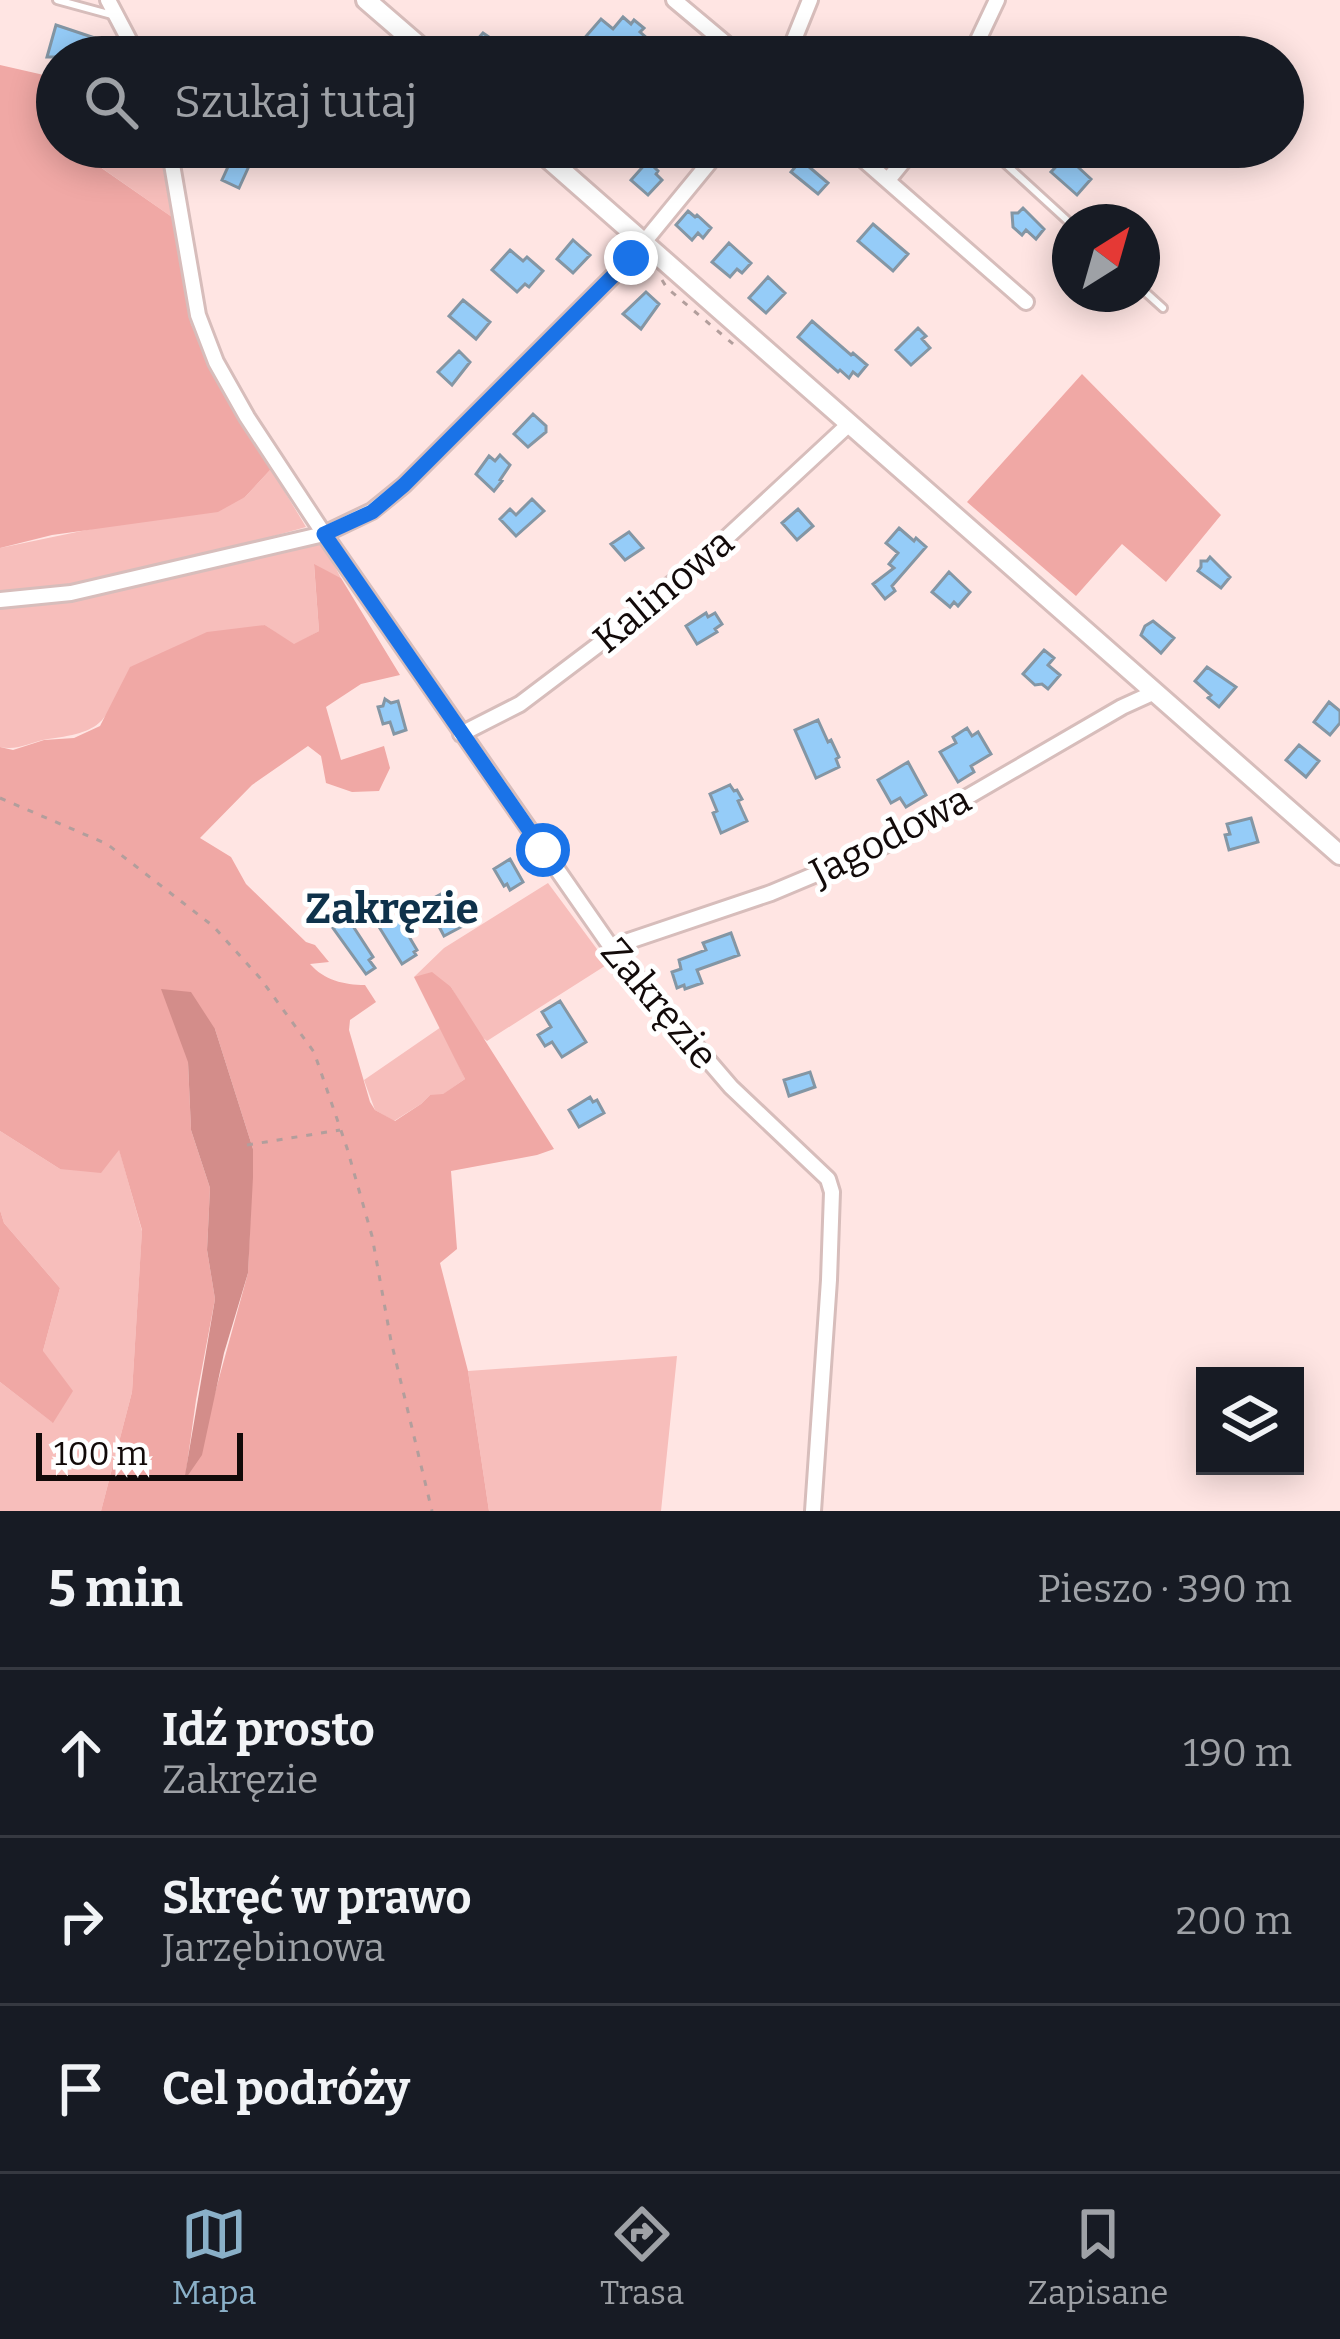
<!DOCTYPE html>
<html lang="pl">
<meta charset="utf-8">
<style>
body{margin:0;font-family:Bitter,serif;background:#242831;color:#f1f3f6}
.controls{position:absolute;right:36px;bottom:36px;display:grid;overflow:hidden;border-radius:0px;box-shadow:0 6px 30px #0003}
.controls button{width:108px;height:108px;display:grid;place-items:center;padding:0;border:0;border-bottom:3px solid #363941;background:#171b24;color:#f1f3f6;font:60px sans-serif}
.compass{position:absolute;left:1052px;top:204px;width:108px;height:108px;border-radius:50%;background:#171b24;box-shadow:0 6px 30px #0003;rotate:37deg}
.scale{position:absolute;left:36px;bottom:30px;width:207px;box-sizing:border-box;padding-left:12px;border:6px solid #120a09;border-top:0;font-size:33px;line-height:42px;white-space:nowrap;color:#120a09;-webkit-text-stroke:9px #fff;paint-order:stroke}
.stop{position:absolute;width:36px;height:36px;margin:-27px;border:9px solid #1a73e8;border-radius:50%;background:#fff}
.stop.end{background:#1a73e8;border-color:#fff;box-shadow:0 3px 12px #0008}
.list{margin:0;padding:0;list-style:none}
h2{display:flex;justify-content:space-between;align-items:center;height:156px;margin:0;padding:0 48px;font-size:51px}
h2 small{font-size:39px;font-weight:400;color:#9ea1a6}
.list li{display:grid;grid-template-columns:78px 1fr auto;gap:36px;align-items:center;box-sizing:border-box;height:168px;padding:0 48px;border-top:3px solid #363941}
.list b{display:block;font-size:45px;white-space:nowrap}
.list p{margin:0;font-size:39px;white-space:nowrap;color:#9ea1a6}
.list em{font-size:39px;font-style:normal;color:#9ea1a6}
.icon{flex:none;width:66px;height:66px;fill:none;stroke:currentColor;stroke-width:2;stroke-linecap:round;stroke-linejoin:round}
.map{position:relative;flex:none;width:1340px;height:1511px;overflow:hidden}
.search{position:absolute;background:#171b24;box-shadow:0 6px 30px #0003;left:36px;right:36px;top:36px;height:132px;display:flex;align-items:center;gap:30px;box-sizing:border-box;padding:0 42px;border-radius:66px;color:#9ea1a6;font-size:45px}
.sheet{height:660px;background:#171b24}
nav{display:flex;justify-content:space-around;align-items:center;box-sizing:border-box;height:168px;border-top:3px solid #363941;background:#171b24;font-size:33px;color:#9ea1a6}
nav a{display:grid;justify-items:center;gap:6px}
nav .on{color:#8ab0c8}
.map>svg:first-child{display:block}
.green{fill:#f7bebb}
.forest{fill:#f0a8a5;fill-rule:evenodd}
.water{fill:#d38d8a}
.building{fill:#95ccf8;stroke:#8496a4;stroke-width:3}
.lines{fill:none;stroke-linecap:round;stroke-linejoin:round}
.lane-casing{stroke:#d7bdbb;stroke-width:12}
.street-casing{stroke:#d7bdbb;stroke-width:20}
.secondary-casing{stroke:#d7bdbb;stroke-width:24}
.path{stroke:#b29e9c;stroke-width:3;stroke-dasharray:6 9;stroke-linecap:butt}
.lane{stroke:#fff;stroke-width:6}
.street{stroke:#fff;stroke-width:14}
.secondary{stroke:#fff;stroke-width:18}
.route{stroke:#1a73e8;stroke-width:15}
.labels{text-anchor:middle;stroke-width:10;stroke-linejoin:round;paint-order:stroke}
.street-label{font-size:39px;fill:#120a09;stroke:#fff}
.neighbourhood-label{font-size:42px;font-weight:bold;fill:#0f324b;stroke:#fff}
</style>
<div class="map">
<svg width="1340" height="1511" viewBox="0 0 1340 1511">
<rect width="100%" height="100%" fill="#ffe5e3"/>
<path class="green" d="M 98,147 L 158,147 L 155,156 L 157,164 L 163,168 L 172,217 L 76,150 Z
M 271,469 L 306,527 C 205,555 104,586 0,595 L 0,548 L 245,497 Z
M 319,537 L 341,578 L 314,565 L 319,631 L 294,645 L 265,625 L 131,667 C 103,720 110,731 48,739 C 30,742 18,751 0,747 L 0,606 L 80,597 Z
M 548,883 L 608,964 L 487,1041 L 479,1035 L 451,987 L 414,977 L 444,948 Z
M 441,1027 L 465,1079 L 442,1095 L 430,1095 L 421,1104 L 394,1121 L 375,1110 L 364,1080 Z
M 0,1131 L 60,1169 L 119,1149 L 142,1231 L 132,1392 L 101,1511 L 0,1511 L 0,1382 L 52,1422 L 43,1351 L 60,1288 L 4,1223 L 0,1210 Z
M 677,1356 L 661,1511 L 489,1511 L 468,1371 Z"/>
<path class="forest" d="M 0,65 L 57,78 L 57,147 L 98,147 L 77,151 L 172,217 L 191,324 L 220,383 L 271,469 L 245,497 L 218,512 L 52,535 L 0,548 Z
M 1082,374 L 1221,515 L 1166,582 L 1122,544 L 1076,596 L 967,502 Z
M 314,564 L 341,578 L 400,675 L 361,684 L 326,707 L 341,760 L 384,746 L 390,768 L 379,791 L 352,792 L 326,783 L 321,756 L 308,746 L 252,785 L 200,838 L 231,857 L 246,884 L 306,942 L 315,945 L 329,962 L 310,964 C 324,980 344,985 365,985 L 376,1002 L 350,1020 L 349,1030 L 370,1102 L 375,1110 L 395,1121 L 421,1104 L 430,1095 L 443,1094 L 465,1079 L 414,977 L 432,972 L 451,987 L 554,1149 L 537,1155 L 451,1171 L 457,1249 L 440,1263 L 468,1371 L 489,1511 L 101,1511 L 132,1392 L 142,1230 L 119,1150 L 101,1173 L 60,1169 L 0,1131 L 0,747 L 13,750 L 44,740 L 74,738 L 100,726 L 130,667 L 207,632 L 265,625 L 294,644 L 319,631 ZM 215,1029 L 253,1149 L 248,1273 L 213,1400 L 185,1479 L 196,1400 L 215,1299 L 207,1250 L 210,1188 L 191,1130 L 188,1062 Z
M 0,1210 L 4,1223 L 60,1288 L 43,1351 L 73,1391 L 53,1423 L 0,1382 Z"/>
<path class="water" d="M 161,989 L 191,992 L 215,1029 L 253,1149 L 253,1177 L 248,1273 L 224,1353 L 202,1455 L 184,1481 L 215,1299 L 207,1250 L 210,1188 L 191,1130 L 188,1062 Z"/>
<path class="building" d="M 623,17 L 631,24 L 634,20 L 644,28 L 640,32 L 649,40 L 634,57 L 612,57 L 606,52 L 602,57 L 582,57 L 574,50 L 601,19 L 613,29 Z
M 56,25 L 104,41 L 100,57 L 47,57 Z
M 483,33 L 508,50 L 502,57 L 477,57 L 469,49 Z
M 1066,156 L 1091,179 L 1077,195 L 1051,172 Z
M 232,158 L 249,166 L 239,188 L 222,180 Z
M 801,160 L 828,183 L 818,194 L 791,172 Z
M 648,161 L 658,171 L 656,174 L 662,180 L 648,195 L 631,180 Z
M 1023,208 L 1044,229 L 1036,239 L 1026,230 L 1022,235 L 1013,227 L 1012,213 L 1018,213 Z
M 688,211 L 695,217 L 697,215 L 711,228 L 703,238 L 698,233 L 692,240 L 676,225 Z
M 873,224 L 908,254 L 893,271 L 858,241 Z
M 573,240 L 590,255 L 573,273 L 557,259 Z
M 729,243 L 751,263 L 742,273 L 737,269 L 730,277 L 712,262 Z
M 510,250 L 523,261 L 527,257 L 543,271 L 529,287 L 525,284 L 517,292 L 492,270 Z
M 768,277 L 785,293 L 766,313 L 749,298 Z
M 646,292 L 659,304 L 641,329 L 623,314 Z
M 463,300 L 490,322 L 476,339 L 449,316 Z
M 812,321 L 851,355 L 853,353 L 867,365 L 858,376 L 853,372 L 849,378 L 840,370 L 838,372 L 798,337 Z
M 918,328 L 926,336 L 922,339 L 930,348 L 911,365 L 896,350 Z
M 459,351 L 470,362 L 452,385 L 438,372 Z
M 533,414 L 546,426 L 546,432 L 528,447 L 514,434 Z
M 500,455 L 510,465 L 500,480 L 502,481 L 494,491 L 476,474 L 489,456 L 495,461 Z
M 532,499 L 544,511 L 516,536 L 500,519 L 510,509 L 516,515 Z
M 798,509 L 813,526 L 797,540 L 782,523 Z
M 899,528 L 914,541 L 916,538 L 926,547 L 892,586 L 895,591 L 885,599 L 873,584 L 894,568 L 889,564 L 898,553 L 886,543 Z
M 629,532 L 643,548 L 625,560 L 611,544 Z
M 1210,557 L 1230,577 L 1221,588 L 1198,571 L 1201,567 L 1201,561 L 1207,561 Z
M 949,572 L 970,592 L 958,606 L 954,602 L 950,607 L 932,592 Z
M 706,613 L 708,617 L 715,613 L 722,624 L 715,629 L 717,632 L 697,644 L 686,626 Z
M 1153,621 L 1174,638 L 1161,653 L 1141,635 L 1145,626 Z
M 1044,650 L 1054,658 L 1048,665 L 1060,675 L 1048,689 L 1042,684 L 1035,685 L 1023,674 Z
M 1207,667 L 1236,687 L 1219,707 L 1208,698 L 1211,695 L 1195,681 Z
M 385,699 L 391,703 L 398,701 L 406,730 L 394,734 L 390,722 L 383,724 L 378,707 L 383,706 Z
M 1329,702 L 1340,711 L 1340,723 L 1330,735 L 1314,722 Z
M 818,720 L 828,742 L 831,740 L 839,757 L 836,759 L 839,767 L 816,778 L 795,730 Z
M 967,728 L 972,736 L 978,732 L 991,754 L 971,766 L 974,772 L 958,782 L 940,752 L 956,743 L 953,737 Z
M 1299,745 L 1319,761 L 1306,777 L 1286,760 Z
M 908,762 L 926,795 L 906,807 L 900,798 L 891,803 L 878,780 Z
M 730,785 L 734,791 L 737,790 L 742,799 L 738,801 L 747,821 L 721,833 L 713,813 L 717,811 L 710,794 Z
M 1251,818 L 1258,842 L 1229,850 L 1225,835 L 1230,834 L 1227,824 Z
M 510,859 L 523,882 L 510,890 L 507,884 L 504,886 L 494,869 Z
M 443,893 L 461,927 L 444,936 L 426,902 Z
M 398,918 L 417,950 L 414,952 L 416,955 L 402,964 L 379,927 Z
M 349,920 L 373,957 L 369,960 L 375,968 L 366,974 L 333,928 Z
M 731,933 L 739,955 L 697,970 L 702,983 L 685,989 L 684,985 L 677,988 L 672,972 L 681,969 L 679,960 L 706,950 L 703,943 Z
M 560,1001 L 586,1042 L 562,1057 L 552,1042 L 545,1046 L 538,1035 L 551,1027 L 542,1012 Z
M 810,1072 L 815,1087 L 789,1096 L 784,1080 Z
M 590,1097 L 593,1102 L 597,1100 L 604,1113 L 579,1127 L 569,1110 Z"/>
<g class="lines">
<g class="lane-casing">
<path id="lane" d="M 57,0 L 112,15
M 987,147 L 1070,223
M 1142,289 L 1163,308"/>
</g>
<g class="street-casing">
<path id="street" d="M 108,0 L 138,57
M 674,0 L 742,57
M 787,57 L 810,0
M 970,57 L 997,0
M 169,147 L 198,315 L 216,362 L 247,417 L 324,534 L 611,947 L 731,1087 L 828,1179 L 832,1192 L 829,1280 L 813,1511
M 849,147 L 1026,302
M 888,180 L 915,147
M 0,600 L 71,593 L 324,534 L 372,511 L 404,485 L 631,258 L 722,147
M 461,734 L 520,704 L 602,642 L 723,541 L 848,425
M 611,947 L 771,893 L 883,846 L 1122,707 L 1155,692"/>
</g>
<g class="secondary-casing">
<path id="secondary" d="M 366,0 L 432,57
M 535,147 L 1340,855"/>
</g>
<path class="path" d="M 662,280 L 667,288 L 739,349
M 0,798 L 107,844 L 213,926 L 260,978 L 314,1052 L 347,1148 L 372,1236 L 391,1341 L 432,1511
M 247,1145 L 340,1130"/>
<use href="#lane" class="lane"/>
<use href="#street" class="street"/>
<use href="#secondary" class="secondary"/>
</g>
<g class="lines">
<path class="route" d="M 543,850 L 324,534 L 372,512 L 404,485 L 631,258"/>
</g>
<g class="labels">
<g class="street-label">
<text transform="translate(663 590) rotate(-40)" y="14">Kalinowa</text>
<text transform="translate(890 835) rotate(-27)" y="14">Jagodowa</text>
<text transform="translate(660 1003) rotate(50)" y="14">Zakręzie</text>
</g>
<g class="neighbourhood-label">
<text x="392" y="923">Zakręzie</text>
</g>
</g>
</svg>
<div class="controls">
<button><svg class="icon" aria-label="layers" viewBox="0 0 24 24"><path d="M12 4l9 5-9 5-9-5zM3 14l9 5 9-5"/></svg></button>
</div>
<svg class="compass" viewBox="-18 -18 36 36"><path d="M0-13l5 13h-10z" fill="#e53935"/><path d="M0 13l5-13h-10z" fill="#9ea1a6"/></svg>
<div class="scale">100 m</div>
<div class="stop" style="left:543px;top:850px"></div>
<div class="stop end" style="left:631px;top:258px"></div>
<div class="search"><svg class="icon" aria-label="search" viewBox="0 0 24 24"><circle cx="10" cy="10" r="6"/><path d="M15 15l6 6"/></svg>Szukaj tutaj</div>
</div>
<section class="sheet">
<h2>5 min<small>Pieszo · 390 m</small></h2>
<ul class="list">
<li><svg class="icon" aria-label="ahead" viewBox="0 0 24 24"><path d="M12 20V5M6 11l6-6 6 6"/></svg><div><b>Idź prosto</b><p>Zakręzie</p></div><em>190 m</em></li>
<li><svg class="icon" aria-label="right" viewBox="0 0 24 24"><path d="M7 20v-9h11M14 6l5 5-5 5"/></svg><div><b>Skręć w prawo</b><p>Jarzębinowa</p></div><em>200 m</em></li>
<li><svg class="icon" aria-label="arrive" viewBox="0 0 24 24"><path d="M6 21V4h12l-3 4 3 4H6"/></svg><div><b>Cel podróży</b></div></li>
</ul>
</section>
<nav>
<a class="on"><svg class="icon" aria-label="map" viewBox="0 0 24 24"><path d="M3 6l6-2 6 2 6-2v14l-6 2-6-2-6 2zM9 4v14M15 6v14"/></svg>Mapa</a>
<a><svg class="icon" aria-label="directions" viewBox="0 0 24 24"><path d="M12 3l9 9-9 9-9-9zM9 14v-3h6M13 9l2 2-2 2"/></svg>Trasa</a>
<a><svg class="icon" aria-label="saved" viewBox="0 0 24 24"><path d="M7 4h10v16l-5-4-5 4z"/></svg>Zapisane</a>
</nav>
